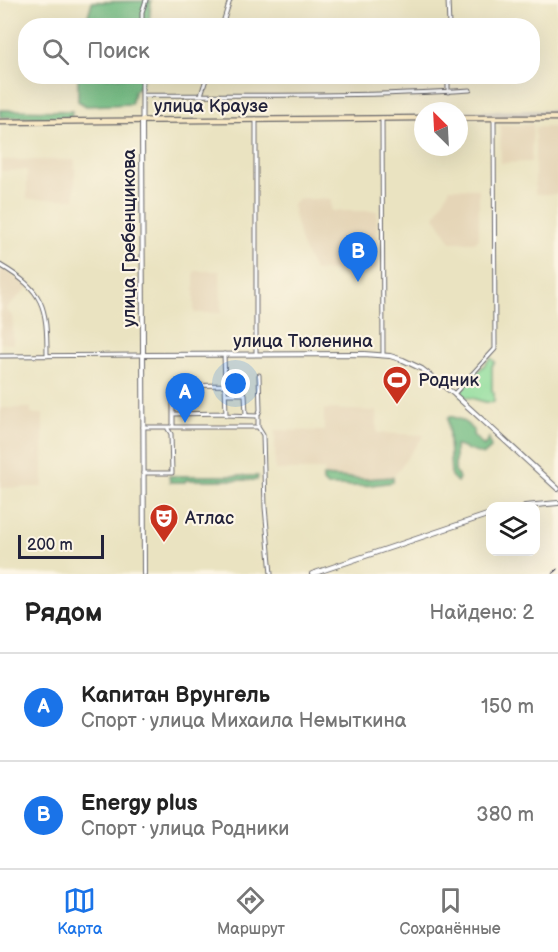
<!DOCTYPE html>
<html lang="ru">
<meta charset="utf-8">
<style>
body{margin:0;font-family:"Balsamiq Sans",sans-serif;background:#f2f2f2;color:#222}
.controls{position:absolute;right:18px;bottom:18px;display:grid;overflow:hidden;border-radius:12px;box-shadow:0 6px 24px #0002}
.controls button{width:54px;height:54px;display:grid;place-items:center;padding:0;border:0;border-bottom:2px solid #e0e0e0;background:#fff;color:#222;font:30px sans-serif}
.compass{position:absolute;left:414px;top:102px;width:54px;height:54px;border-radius:50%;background:#fff;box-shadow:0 6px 24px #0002;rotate:336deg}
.scale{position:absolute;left:18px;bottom:15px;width:86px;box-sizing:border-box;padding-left:6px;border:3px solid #22223b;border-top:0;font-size:16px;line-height:21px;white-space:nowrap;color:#22223b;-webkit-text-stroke:4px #fcf5e5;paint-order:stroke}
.you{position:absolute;left:236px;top:384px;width:21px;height:21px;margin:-15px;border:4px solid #fff;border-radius:50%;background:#1a73e8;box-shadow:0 0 0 9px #1a73e833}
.badge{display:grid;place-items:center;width:39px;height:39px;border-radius:50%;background:#1a73e8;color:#fff;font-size:20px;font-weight:700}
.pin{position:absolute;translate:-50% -50px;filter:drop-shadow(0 2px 3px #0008)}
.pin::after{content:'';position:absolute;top:32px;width:21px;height:18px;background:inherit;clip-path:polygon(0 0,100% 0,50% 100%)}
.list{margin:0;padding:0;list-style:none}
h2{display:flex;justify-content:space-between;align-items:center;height:78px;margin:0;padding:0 24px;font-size:26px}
h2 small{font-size:20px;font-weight:400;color:#767676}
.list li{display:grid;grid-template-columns:39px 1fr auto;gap:18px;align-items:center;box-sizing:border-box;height:108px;padding:0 24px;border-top:2px solid #e0e0e0}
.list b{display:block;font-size:22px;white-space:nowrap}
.list p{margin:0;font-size:20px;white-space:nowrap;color:#767676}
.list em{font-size:20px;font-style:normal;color:#767676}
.icon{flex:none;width:33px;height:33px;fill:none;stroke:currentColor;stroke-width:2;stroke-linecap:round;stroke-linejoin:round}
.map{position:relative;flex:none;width:558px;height:574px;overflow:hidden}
.search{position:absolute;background:#fff;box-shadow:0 6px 24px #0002;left:18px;right:18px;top:18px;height:66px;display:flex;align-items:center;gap:15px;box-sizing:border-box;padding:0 21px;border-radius:24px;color:#767676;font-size:22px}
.sheet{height:294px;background:#fff}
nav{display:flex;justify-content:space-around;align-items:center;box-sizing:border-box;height:84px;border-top:2px solid #e0e0e0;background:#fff;font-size:16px;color:#767676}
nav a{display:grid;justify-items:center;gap:3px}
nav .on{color:#1a73e8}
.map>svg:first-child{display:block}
.built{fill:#e5d5b7}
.industrial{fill:#c9c3b8}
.green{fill:#8fdd9b;stroke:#58806b;stroke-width:1.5}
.forest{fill:#73bc83;stroke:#4a6f5f;stroke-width:1.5}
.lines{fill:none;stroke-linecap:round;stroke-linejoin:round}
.minor-casing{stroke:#68666a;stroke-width:5}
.tertiary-casing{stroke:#68666a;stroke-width:6}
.secondary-casing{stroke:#68666a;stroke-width:7}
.minor{stroke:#fff;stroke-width:3}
.tertiary{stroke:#fff;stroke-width:4}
.secondary{stroke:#f8e8c3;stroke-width:4.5}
.rail{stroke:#22223b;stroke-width:1.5;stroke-dasharray:9 4.5;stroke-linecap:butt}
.labels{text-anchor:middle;stroke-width:4.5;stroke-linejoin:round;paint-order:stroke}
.street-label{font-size:18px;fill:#22223b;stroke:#fcf5e5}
.poi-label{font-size:18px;fill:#22223b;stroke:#fcf5e5;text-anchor:start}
</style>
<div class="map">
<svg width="558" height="574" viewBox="0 0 558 574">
<rect width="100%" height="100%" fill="#fcf5e5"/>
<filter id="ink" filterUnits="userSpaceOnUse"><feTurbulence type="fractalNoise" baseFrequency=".0167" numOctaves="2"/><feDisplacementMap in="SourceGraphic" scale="12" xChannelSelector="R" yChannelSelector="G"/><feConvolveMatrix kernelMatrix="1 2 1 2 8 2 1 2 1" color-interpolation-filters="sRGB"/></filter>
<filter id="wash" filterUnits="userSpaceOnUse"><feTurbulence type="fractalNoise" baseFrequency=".008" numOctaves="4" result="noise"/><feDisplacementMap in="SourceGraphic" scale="24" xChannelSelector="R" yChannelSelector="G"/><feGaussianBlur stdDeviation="1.35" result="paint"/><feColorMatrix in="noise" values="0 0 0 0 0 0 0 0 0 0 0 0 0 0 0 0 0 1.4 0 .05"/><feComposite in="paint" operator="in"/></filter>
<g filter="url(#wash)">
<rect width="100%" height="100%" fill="#eae3c1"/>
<path class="built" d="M 533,124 L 531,162 L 501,163 L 500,125 Z
M 535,127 L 558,127 L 558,194 L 535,194 Z
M 1,160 L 75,160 L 75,199 L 27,199 L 27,170 L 1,171 Z
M 450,188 L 479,189 L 479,239 L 474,242 L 451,242 L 435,216 Z
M 299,199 L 331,199 L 331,211 L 377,211 L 377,270 L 314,271 L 301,243 L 292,205 Z
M 0,268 L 29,286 L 6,309 L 13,317 L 13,344 L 0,343 Z
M 194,271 L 220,271 L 221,313 L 194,313 Z
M 0,408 L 31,408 L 31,414 L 43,414 L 43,487 L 0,488 Z
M 324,409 L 377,411 L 377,433 L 424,435 L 393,477 L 365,479 L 324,476 L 324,470 L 275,470 L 275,430 L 324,431 Z"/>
<path class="industrial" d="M 558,110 L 558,116 L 459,117 L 459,111 L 444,111 Z"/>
<path class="green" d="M 491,358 L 495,362 L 492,366 L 492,391 L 494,393 L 494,402 C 485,405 475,397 464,397 L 461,395 L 462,388 Z"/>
<path class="forest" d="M 151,1 L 149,25 L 85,26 L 92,2 Z
M 78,77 L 143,77 L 142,84 L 135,90 L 131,104 L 86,106 L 78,101 Z
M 0,110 L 72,111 L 71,118 L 0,117 Z
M 450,416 L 462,420 L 474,430 L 473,435 L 484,446 L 489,438 L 491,448 L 483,455 L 455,445 L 455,471 L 459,478 L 457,482 L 451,476 L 448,419 Z
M 169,476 L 258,476 L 257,480 L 186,480 L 185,482 L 170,482 Z
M 323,476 L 365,479 L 393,477 L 393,482 L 364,486 L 327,486 L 323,482 Z"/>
</g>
<g filter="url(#ink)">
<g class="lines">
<g class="minor-casing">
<path id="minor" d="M 448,0 L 449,26
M 142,26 L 142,12 L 146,0
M 222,26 L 230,0
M 448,92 L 448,76
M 142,95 L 142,76
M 201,95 L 207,76
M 382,118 L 383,355
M 256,119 L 256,354
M 142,120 L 142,95 C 251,95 360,97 470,90
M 0,265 C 44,291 47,306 47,356
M 224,354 L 226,415 L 258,416 L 258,427 L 263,435 L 265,507 L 271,574
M 0,356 L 143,355
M 226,394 L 245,394 L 246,415
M 454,394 L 495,349 L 494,119
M 173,414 L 226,413
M 258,415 L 260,410 L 259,375
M 143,427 L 258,427
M 173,427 L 173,386 L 225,385
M 143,473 L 172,473 L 171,434 L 168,429"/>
</g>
<g class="tertiary-casing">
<path id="tertiary" d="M 142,120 L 144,574
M 143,355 L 364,354 L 390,356 L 403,360 L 422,369 L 454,394 L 558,489
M 525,506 L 558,503
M 312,574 L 490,514"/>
</g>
<g class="secondary-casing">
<path id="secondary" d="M 459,118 L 558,118
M 0,122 L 423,118"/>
</g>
<use href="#minor" class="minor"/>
<use href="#tertiary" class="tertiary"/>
<use href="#secondary" class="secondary"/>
<path class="rail" d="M 552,574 L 558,569"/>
</g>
</g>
<defs>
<g id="stadium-pin" transform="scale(1.5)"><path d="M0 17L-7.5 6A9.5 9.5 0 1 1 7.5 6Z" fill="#c8321e" stroke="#fcf5e5"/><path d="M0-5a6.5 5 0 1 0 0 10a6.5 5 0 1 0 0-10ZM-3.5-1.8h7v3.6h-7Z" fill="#fff"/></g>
<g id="theatre-pin" transform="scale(1.5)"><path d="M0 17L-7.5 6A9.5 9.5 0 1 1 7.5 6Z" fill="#c8321e" stroke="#fcf5e5"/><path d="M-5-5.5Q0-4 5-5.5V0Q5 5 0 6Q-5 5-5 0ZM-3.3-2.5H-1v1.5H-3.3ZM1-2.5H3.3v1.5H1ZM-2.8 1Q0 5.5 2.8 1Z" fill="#fff"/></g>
</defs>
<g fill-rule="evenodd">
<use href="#stadium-pin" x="397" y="380"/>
<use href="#theatre-pin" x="164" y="518"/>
</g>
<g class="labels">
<g class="street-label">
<text x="211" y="112">улица Краузе</text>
<text transform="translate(129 238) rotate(-90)" y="6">улица Гребенщикова</text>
<text x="303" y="347">улица Тюленина</text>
</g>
<g class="poi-label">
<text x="418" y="386">Родник</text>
<text x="185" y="524">Атлас</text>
</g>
</g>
</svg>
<div class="controls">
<button><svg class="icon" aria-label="layers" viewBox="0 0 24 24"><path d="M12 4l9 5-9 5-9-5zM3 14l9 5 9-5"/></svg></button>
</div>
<svg class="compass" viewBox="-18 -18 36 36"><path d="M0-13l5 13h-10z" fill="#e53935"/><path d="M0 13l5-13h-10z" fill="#767676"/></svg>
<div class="scale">200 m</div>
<div class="you"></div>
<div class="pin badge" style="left:185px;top:423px">A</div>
<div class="pin badge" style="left:358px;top:282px">B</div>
<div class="search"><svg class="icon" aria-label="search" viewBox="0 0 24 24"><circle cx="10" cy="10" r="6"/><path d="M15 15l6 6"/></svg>Поиск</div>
</div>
<section class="sheet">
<h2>Рядом<small>Найдено: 2</small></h2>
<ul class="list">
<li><span class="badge">A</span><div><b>Капитан Врунгель</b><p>Спорт · улица Михаила Немыткина</p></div><em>150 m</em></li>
<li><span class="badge">B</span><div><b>Energy plus</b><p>Спорт · улица Родники</p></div><em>380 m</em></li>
</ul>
</section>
<nav>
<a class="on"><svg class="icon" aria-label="map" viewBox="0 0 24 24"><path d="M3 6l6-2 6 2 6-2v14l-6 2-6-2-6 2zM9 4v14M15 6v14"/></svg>Карта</a>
<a><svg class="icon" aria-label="directions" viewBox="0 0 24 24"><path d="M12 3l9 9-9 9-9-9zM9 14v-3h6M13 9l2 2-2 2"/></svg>Маршрут</a>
<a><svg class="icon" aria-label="saved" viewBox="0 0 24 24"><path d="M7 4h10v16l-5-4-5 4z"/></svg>Сохранённые</a>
</nav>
